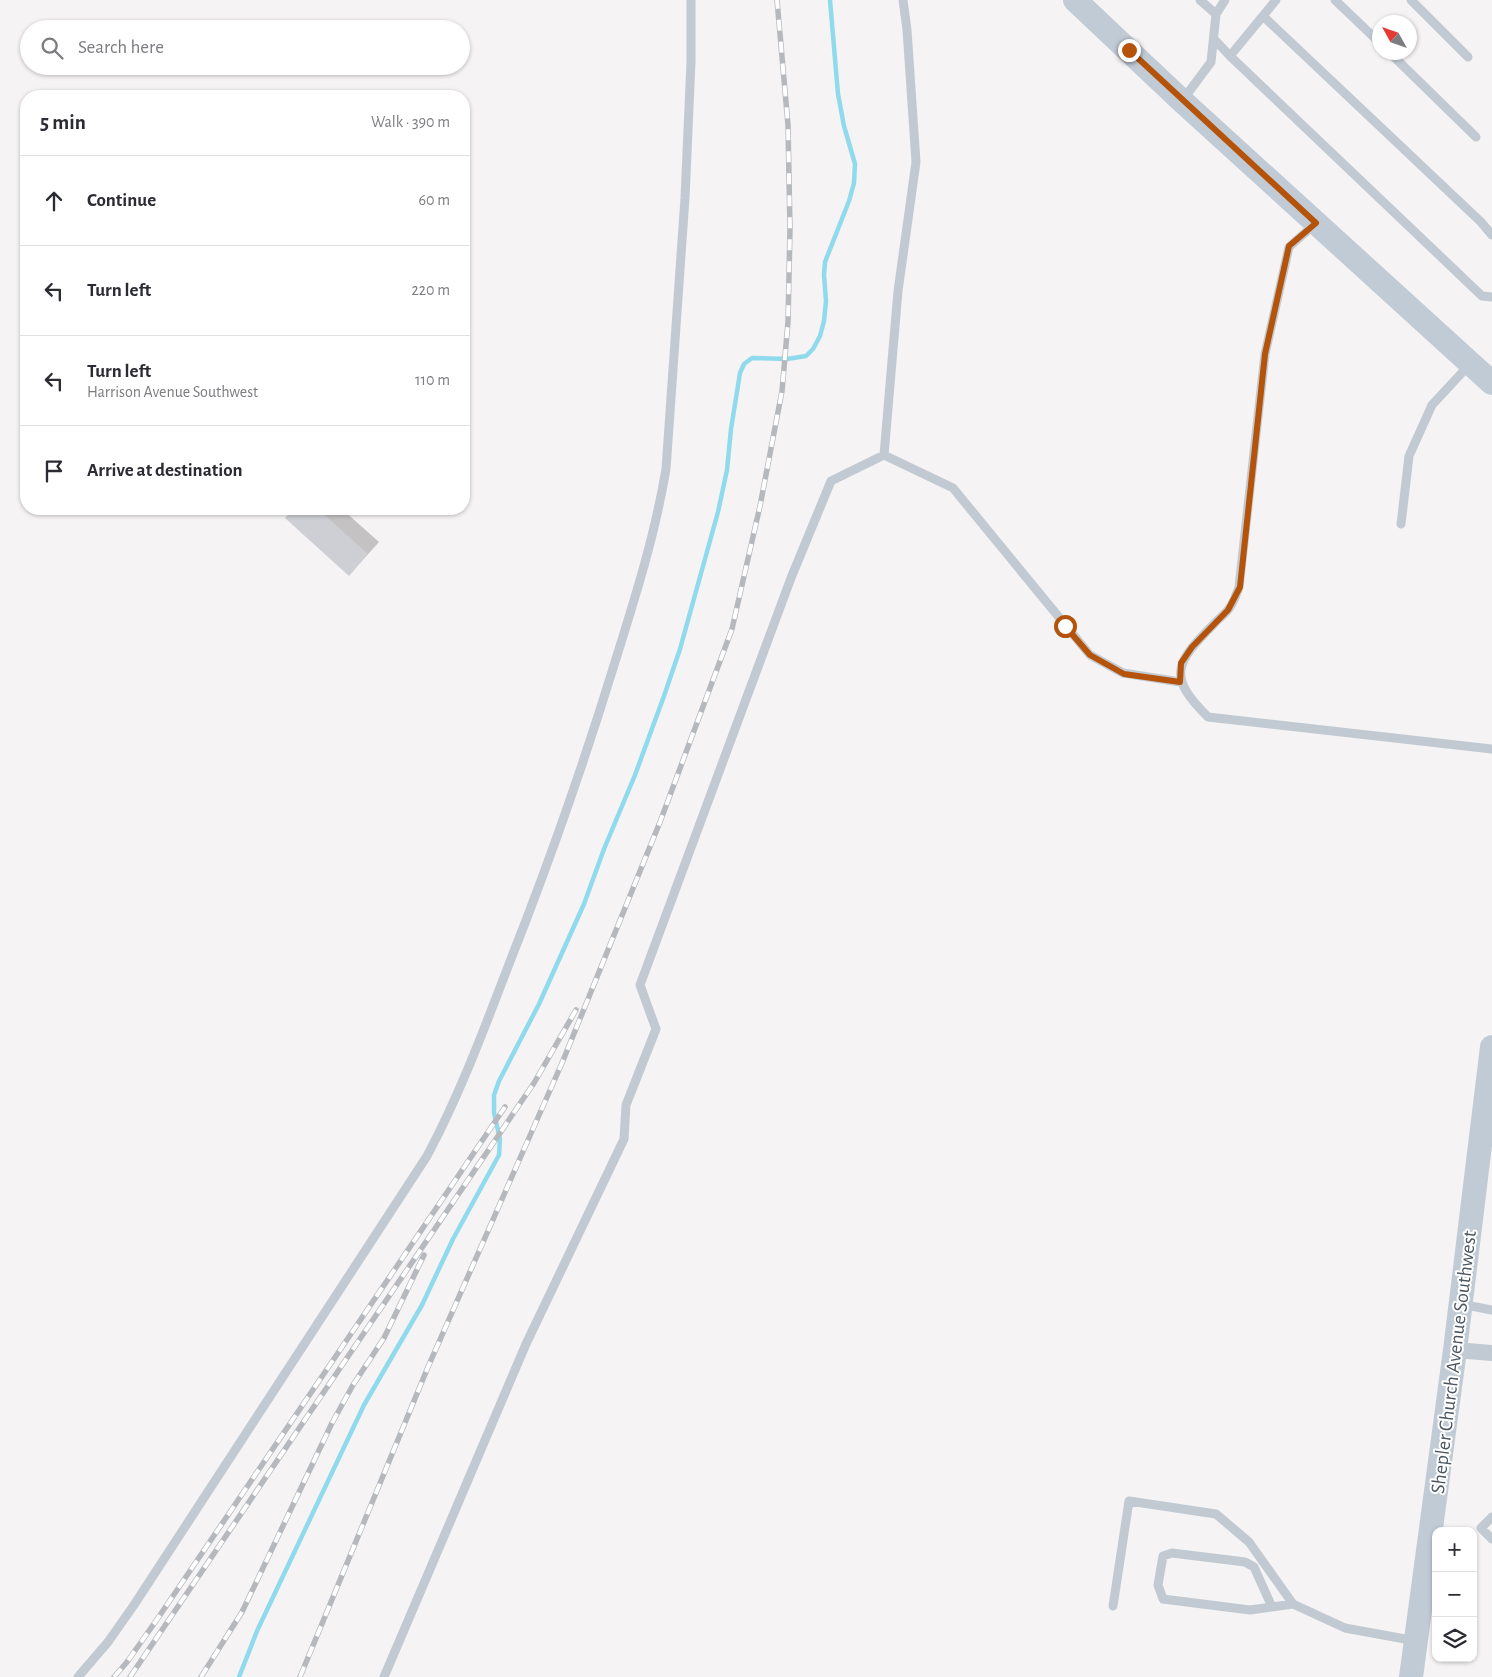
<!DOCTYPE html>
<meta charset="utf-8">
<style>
body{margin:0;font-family:"Alegreya Sans",sans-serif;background:#f7f7f7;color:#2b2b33}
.controls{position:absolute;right:15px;bottom:15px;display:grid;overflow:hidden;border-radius:10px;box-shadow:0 1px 4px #0004}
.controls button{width:45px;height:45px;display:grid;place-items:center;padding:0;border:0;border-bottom:1px solid #e1e1e2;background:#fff;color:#2b2b33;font:25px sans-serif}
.compass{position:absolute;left:1372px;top:15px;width:45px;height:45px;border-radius:50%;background:#fff;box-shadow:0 1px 4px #0004;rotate:310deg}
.stop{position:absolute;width:15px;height:15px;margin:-11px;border:4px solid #b45309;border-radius:50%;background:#fff}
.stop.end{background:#b45309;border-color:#fff;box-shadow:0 1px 5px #0008}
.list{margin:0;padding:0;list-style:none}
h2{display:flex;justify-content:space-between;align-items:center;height:65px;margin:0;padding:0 20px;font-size:21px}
h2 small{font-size:16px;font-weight:400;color:#7c7c81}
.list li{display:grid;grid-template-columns:32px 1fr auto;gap:15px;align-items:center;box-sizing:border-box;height:90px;padding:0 20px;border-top:1px solid #e1e1e2}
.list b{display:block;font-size:19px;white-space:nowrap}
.list p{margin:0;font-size:16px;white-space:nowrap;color:#7c7c81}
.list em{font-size:16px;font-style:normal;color:#7c7c81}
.icon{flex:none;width:28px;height:28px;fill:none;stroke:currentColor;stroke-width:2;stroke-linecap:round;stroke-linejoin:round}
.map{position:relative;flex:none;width:1492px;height:1677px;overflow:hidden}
.search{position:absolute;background:#fff;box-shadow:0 1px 4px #0004;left:20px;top:20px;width:450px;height:55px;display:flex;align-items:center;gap:12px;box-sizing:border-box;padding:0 18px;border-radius:28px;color:#7c7c81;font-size:19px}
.panel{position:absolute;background:#fff;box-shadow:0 1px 4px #0004;left:20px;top:90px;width:450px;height:425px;border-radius:20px}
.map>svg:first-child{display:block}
.shadow{fill:#0003}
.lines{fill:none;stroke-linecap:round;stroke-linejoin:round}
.stream{stroke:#90daee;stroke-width:4.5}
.building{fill:#cdcfd5}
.lane{stroke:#c1cad2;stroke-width:9}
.street{stroke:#c1cad2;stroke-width:16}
.secondary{stroke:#c1cbd6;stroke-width:24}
.rail-casing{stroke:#b5b8bd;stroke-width:5.5}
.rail{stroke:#fff;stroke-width:4;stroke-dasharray:11;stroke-linecap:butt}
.route{stroke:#b45309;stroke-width:6}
.labels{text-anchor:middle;stroke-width:4;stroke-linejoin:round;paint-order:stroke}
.street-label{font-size:20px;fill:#4a5661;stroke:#fff}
</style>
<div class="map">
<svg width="1492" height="1677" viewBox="0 0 1492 1677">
<rect width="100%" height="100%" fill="#f5f3f3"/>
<path class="shadow" d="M 295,509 L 342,509 L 379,542 L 360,563 L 286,518 Z"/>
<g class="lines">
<path class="stream" d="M 239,1677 L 257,1631 L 364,1405 L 422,1305 L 453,1239 L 499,1155 L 500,1139 L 494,1113 L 494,1095 L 499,1081 L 539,1004 L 584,904 L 604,849 L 635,775 L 664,696 L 680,649 L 718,512 L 727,470 L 731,429 L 740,373 L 744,364 L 752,358 L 787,359 L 806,356 L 813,349 L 820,336 L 824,321 L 826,301 L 824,275 L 825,262 L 849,201 L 854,183 L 855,164 L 844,126 L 838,94 L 830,0"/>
</g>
<path class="building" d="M 293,509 L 318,509 L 368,554 L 349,576 L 285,518 Z"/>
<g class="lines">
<path class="lane" d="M 1200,0 L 1216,14
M 1335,0 L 1380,43
M 1411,0 L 1468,57
M 1263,16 L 1481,222 L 1492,235
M 1214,39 L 1230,56 L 1482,296 L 1492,297
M 1389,52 L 1476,137
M 1230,56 L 1276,0
M 1182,101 L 1211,62 L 1216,14 L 1225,0
M 1316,223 L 1289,247 L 1265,354 L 1239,587 C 1236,595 1233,605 1227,611 C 1223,616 1217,620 1213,625 C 1175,663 1167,677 1208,717 L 1492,749
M 884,455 L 898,291 L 916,162 L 907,30 L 903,0
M 1401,524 L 1409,456 L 1432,405 L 1470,364
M 1461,1304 L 1492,1310
M 1492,1517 L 1481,1528 L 1492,1539
M 1113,1606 L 1129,1501 L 1216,1514 L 1249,1542 L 1293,1604 L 1345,1628 L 1416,1641
M 1272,1607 L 1254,1567 L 1245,1562 L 1172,1553 L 1163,1556 L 1158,1585 L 1163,1599 L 1250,1610 L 1293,1604
M 78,1677 L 108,1642 L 134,1605 L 427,1156 C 467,1081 494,1001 525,923 C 558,837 588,750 615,662 C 635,598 655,535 666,469 L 685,198 L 691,62 L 691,0
M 384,1677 L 526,1344 L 624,1139 L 626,1105 L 656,1029 L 640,985 L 791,578 L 831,481 L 884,455 L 953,488 L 1090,655 L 1123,673 L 1180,682"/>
<path class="street" d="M 1455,1350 L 1492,1353"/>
<path class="secondary" d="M 1075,0 L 1182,101 L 1492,383
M 1411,1677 L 1455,1350 L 1492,1047"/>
<g class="rail-casing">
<path id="rail" d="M 114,1677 L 127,1662 L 158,1618 L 505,1107
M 130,1677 L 534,1083 L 576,1010
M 201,1677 L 242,1612 L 332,1423 L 353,1385 L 384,1338 L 424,1255
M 300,1677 L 428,1367 L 562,1063 L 660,822 L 732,629 L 760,506 L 782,391 L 788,322 L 790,229 L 788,125 L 777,0"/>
</g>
<use href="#rail" class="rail"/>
</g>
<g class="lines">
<path class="route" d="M 1065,626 L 1090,655 L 1124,674 L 1180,682 L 1181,663 L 1192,647 L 1228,610 L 1240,587 L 1265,354 L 1289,246 L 1316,223 L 1129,50"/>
</g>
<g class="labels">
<g class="street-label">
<text transform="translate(1453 1362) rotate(-83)" y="7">Shepler Church Avenue Southwest</text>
</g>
</g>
</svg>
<div class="controls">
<button>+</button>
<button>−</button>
<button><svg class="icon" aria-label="layers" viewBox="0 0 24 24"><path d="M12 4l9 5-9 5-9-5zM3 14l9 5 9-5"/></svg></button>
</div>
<svg class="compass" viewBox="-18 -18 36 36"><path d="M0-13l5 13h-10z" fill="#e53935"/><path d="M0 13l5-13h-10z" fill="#7c7c81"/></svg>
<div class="stop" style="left:1065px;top:626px"></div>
<div class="stop end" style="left:1129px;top:50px"></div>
<div class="search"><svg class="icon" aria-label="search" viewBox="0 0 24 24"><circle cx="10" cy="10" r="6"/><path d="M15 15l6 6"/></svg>Search here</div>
<section class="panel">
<h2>5 min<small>Walk · 390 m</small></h2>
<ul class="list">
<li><svg class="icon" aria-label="ahead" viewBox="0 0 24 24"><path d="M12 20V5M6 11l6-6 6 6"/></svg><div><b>Continue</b></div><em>60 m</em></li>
<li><svg class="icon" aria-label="left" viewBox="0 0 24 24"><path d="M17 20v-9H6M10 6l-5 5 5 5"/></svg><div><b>Turn left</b></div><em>220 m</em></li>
<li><svg class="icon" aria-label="left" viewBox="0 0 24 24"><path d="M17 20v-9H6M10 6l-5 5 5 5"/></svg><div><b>Turn left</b><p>Harrison Avenue Southwest</p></div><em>110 m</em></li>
<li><svg class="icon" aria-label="arrive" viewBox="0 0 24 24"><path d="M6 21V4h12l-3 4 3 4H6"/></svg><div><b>Arrive at destination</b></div></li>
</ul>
</section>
</div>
